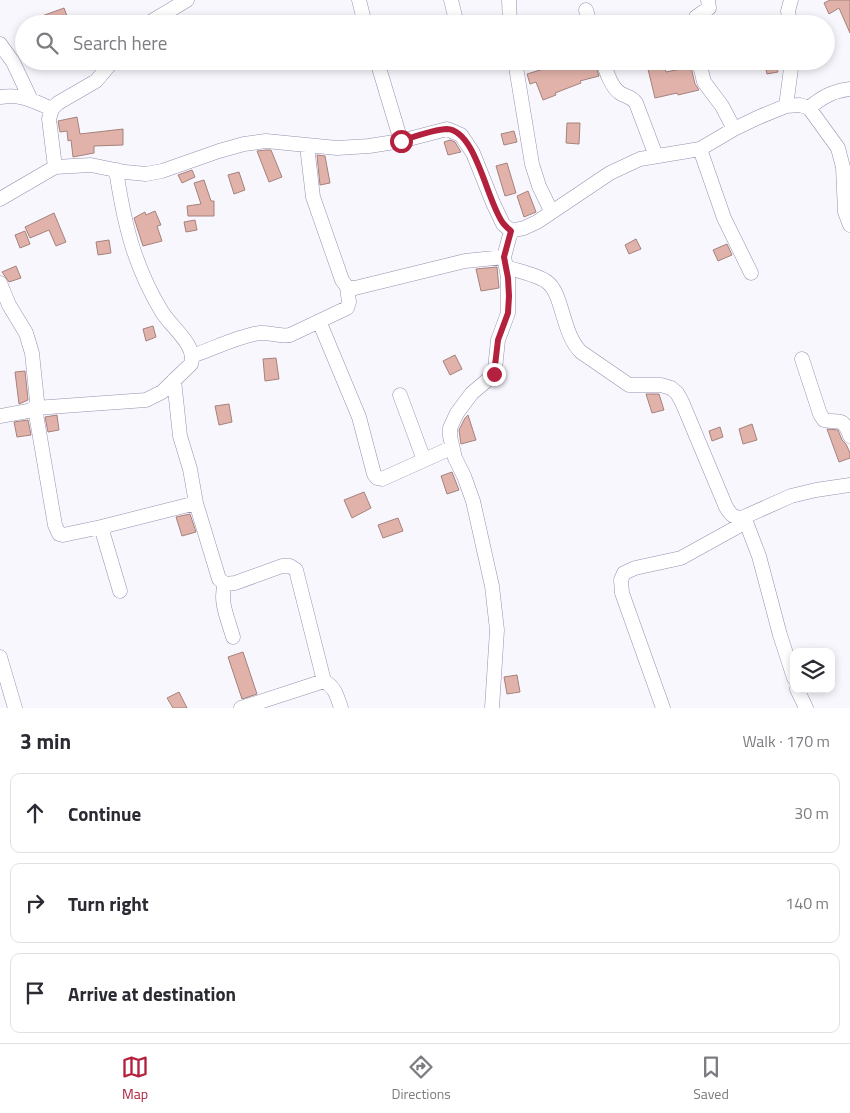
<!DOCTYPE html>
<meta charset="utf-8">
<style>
body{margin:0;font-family:"Titillium Web",sans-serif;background:#f2f2f3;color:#2b2b33}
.controls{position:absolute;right:15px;bottom:15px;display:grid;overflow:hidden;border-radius:10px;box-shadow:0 2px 8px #0003}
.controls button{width:45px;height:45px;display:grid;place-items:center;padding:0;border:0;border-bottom:1px solid #e1e1e2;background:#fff;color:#2b2b33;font:25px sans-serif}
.stop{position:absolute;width:15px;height:15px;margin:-11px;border:4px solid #b4213e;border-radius:50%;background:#fff}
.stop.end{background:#b4213e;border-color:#fff;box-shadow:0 1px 5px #0008}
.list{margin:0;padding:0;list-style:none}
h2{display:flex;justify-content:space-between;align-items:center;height:65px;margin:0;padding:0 20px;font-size:21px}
h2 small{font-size:16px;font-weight:400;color:#7c7c81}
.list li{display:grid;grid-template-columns:32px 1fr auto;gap:15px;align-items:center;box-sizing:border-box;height:80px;margin:0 10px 10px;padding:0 10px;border:1px solid #e1e1e2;border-radius:10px}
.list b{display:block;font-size:19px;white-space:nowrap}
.list em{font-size:16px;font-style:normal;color:#7c7c81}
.icon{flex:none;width:28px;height:28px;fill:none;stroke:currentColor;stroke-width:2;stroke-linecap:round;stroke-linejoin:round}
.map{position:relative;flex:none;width:850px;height:708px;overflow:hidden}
.search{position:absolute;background:#fff;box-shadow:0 2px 8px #0003;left:15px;right:15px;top:15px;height:55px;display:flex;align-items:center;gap:12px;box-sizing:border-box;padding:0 18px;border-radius:28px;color:#7c7c81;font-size:19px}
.sheet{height:335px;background:#fff}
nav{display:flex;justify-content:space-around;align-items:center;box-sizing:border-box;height:70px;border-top:1px solid #e1e1e2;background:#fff;font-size:14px;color:#7c7c81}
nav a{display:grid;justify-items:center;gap:2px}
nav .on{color:#b4213e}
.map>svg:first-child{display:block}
.building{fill:#e1b2aa;stroke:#a5827c}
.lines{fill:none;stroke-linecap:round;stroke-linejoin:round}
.minor-casing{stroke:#9591af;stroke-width:15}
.minor{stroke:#fff;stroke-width:14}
.route{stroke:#b4213e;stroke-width:6}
</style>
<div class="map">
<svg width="850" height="708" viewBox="0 0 850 708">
<rect width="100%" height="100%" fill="#f8f7fe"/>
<path class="building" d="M 830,0 L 850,0 L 850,33 L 839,8 L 829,14 L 824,3 Z
M 64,8 L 70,24 L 44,24 L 42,16 Z
M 549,61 L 594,61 L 599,76 L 580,81 L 581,83 L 555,93 L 556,95 L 543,100 L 536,82 L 530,84 L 527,74 L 550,67 Z
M 646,61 L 663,61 L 666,72 L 691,67 L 695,84 L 699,90 L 678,95 L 677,93 L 655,98 Z
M 764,61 L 775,61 L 778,72 L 767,74 Z
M 77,117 L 80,134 L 123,129 L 123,145 L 94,146 L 94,153 L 73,157 L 71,140 L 68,141 L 67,131 L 60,132 L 58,121 Z
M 567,123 L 580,123 L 579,144 L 566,143 Z
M 514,131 L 517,142 L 504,145 L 501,134 Z
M 450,140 L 455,142 L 461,152 L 448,155 L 444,142 Z
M 266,150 L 271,150 L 282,177 L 269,182 L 257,151 Z
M 317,155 L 325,156 L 330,183 L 320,185 Z
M 507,163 L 516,193 L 505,196 L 496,166 Z
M 192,170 L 195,177 L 182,183 L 178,175 Z
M 239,172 L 245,190 L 234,194 L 228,175 Z
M 204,180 L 211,201 L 214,201 L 214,216 L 188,216 L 187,206 L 201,204 L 194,183 Z
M 528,191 L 536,212 L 524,217 L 517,196 Z
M 155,211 L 161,225 L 157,226 L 162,241 L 143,246 L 134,218 L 145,212 L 146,215 Z
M 54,213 L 66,242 L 56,246 L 49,230 L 30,238 L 25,227 Z
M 195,220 L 197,230 L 186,232 L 184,222 Z
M 25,231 L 30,244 L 20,248 L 15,235 Z
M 636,239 L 641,249 L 629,254 L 625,245 Z
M 109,240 L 111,253 L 98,255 L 96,242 Z
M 727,244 L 732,255 L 718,261 L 713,250 Z
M 16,266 L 21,278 L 9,282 L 2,272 Z
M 497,267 L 499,288 L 481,291 L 476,269 Z
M 153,326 L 156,337 L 146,341 L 143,329 Z
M 455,355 L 462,369 L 450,375 L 443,361 Z
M 276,358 L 279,379 L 265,381 L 263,359 Z
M 25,371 L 28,400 L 19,404 L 15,372 Z
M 646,394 L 659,394 L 664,410 L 652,413 Z
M 229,404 L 232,422 L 219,425 L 215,406 Z
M 57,415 L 59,430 L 48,432 L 45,417 Z
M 468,415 L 476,440 L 461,444 L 459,430 L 465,418 Z
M 28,420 L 31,435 L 17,437 L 14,422 Z
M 752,424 L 757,440 L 743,444 L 739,429 Z
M 720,427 L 723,437 L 712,441 L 709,431 Z
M 827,429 L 838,430 L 842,440 L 846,444 L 850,453 L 850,458 L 839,462 Z
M 452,472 L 459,490 L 447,494 L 441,476 Z
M 364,492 L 371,508 L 352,518 L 344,500 Z
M 190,514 L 196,532 L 182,536 L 176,517 Z
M 398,518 L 403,531 L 383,538 L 378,525 Z
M 243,652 L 257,694 L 242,699 L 228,657 Z
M 517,675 L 520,692 L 507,694 L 504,677 Z
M 179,692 L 187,708 L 173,708 L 167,698 Z"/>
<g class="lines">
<g class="minor-casing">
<path id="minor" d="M 359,0 L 365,24
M 451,0 L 457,24
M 509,0 L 510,24
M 586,10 L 590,24
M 147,24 L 187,0
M 491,24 L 510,20
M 694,24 L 696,17 L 709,8 L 708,0
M 790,24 L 788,11 L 791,0
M 0,44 L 13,62 L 31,100
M 377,61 L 401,141
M 515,61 L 532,164 L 539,186 L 551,211
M 603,61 C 606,71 611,87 620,93 C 626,97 631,96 636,103 L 656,156
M 699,61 L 704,82 L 722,106 L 734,129
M 0,97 C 23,94 31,100 52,109
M 786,106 L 792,61
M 809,108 C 822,97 833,91 850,89
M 307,146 L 313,197 L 342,280 L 347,287 L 355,288 L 465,261 L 504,257
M 700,149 L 724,218 L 751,273
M 55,167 L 49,119 L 52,109 L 58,103 L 96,81 L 113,61
M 116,170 C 124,223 134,266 162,312 C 171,327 197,345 191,364 L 162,392 L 146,400 L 35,408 L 55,525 L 59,534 L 63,535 L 101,527 L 196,503
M 0,199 L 55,167 L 91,165 L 125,172 L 146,174 L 162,171 L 219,151 L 244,144 L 266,141 L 337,148 L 369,146 L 401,141 L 447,129 L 461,135 L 473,153 L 493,203 L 503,224 L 511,231 L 524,228 L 537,222 L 610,173 L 640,159 L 700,149 L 734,129 L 759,117 L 786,106 L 800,105 L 809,108 L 838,148 L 843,167 L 845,212 L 850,225
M 506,267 C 518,271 538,275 547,282 C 563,293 562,334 581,352 L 629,385 L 661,385 L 671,388 L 677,393 L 682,402 L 726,507 C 731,515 734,519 744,517 L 791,496 L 816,490 L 850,485
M 0,283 L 9,305 L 26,333 L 32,353 L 37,401 L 35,408 L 28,411 L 0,416
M 319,321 L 359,417 L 374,474 L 377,478 L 382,479 L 451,448
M 192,356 C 213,349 238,336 260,333 C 270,332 279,337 290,335 L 347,308 L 349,302 L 347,287
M 802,359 L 820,414 L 824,420 C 840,424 842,415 850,436
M 174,380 L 180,436 L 190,469 L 196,503 L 219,579 L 225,584 L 235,583 L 282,566 L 290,566 L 296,570 L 324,681
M 400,395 L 424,460
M 744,517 L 759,556 L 780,635 L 794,678
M 101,527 L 120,591
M 225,584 C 219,601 228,619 233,637
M 0,657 L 15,708
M 797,689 L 806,708
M 241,708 L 324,681 C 335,687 337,696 341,708
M 492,708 L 497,630 L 492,586 L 473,501 L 464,476 L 455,458 L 450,436 L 450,428 L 457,413 L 472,393 L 491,377 L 495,369 L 498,340 L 508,313 L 508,277 L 504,257 L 511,231
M 663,708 L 622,593 L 621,580 L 624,573 L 635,568 L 681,558 L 746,522"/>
</g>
<use href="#minor" class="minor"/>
</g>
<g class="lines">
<path class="route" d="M 401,141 C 413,137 435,129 447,129 C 476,130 487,202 503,223 C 505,226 509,229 511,231 L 504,257 L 508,278 L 509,296 L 508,313 L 498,340 L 494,374"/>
</g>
</svg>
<div class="controls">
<button><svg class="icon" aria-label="layers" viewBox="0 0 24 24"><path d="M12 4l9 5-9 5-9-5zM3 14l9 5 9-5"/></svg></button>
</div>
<div class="stop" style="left:401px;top:141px"></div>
<div class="stop end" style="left:494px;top:374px"></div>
<div class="search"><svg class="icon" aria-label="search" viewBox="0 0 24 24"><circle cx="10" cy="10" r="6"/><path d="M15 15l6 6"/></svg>Search here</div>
</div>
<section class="sheet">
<h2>3 min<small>Walk · 170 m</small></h2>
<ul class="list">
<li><svg class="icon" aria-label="ahead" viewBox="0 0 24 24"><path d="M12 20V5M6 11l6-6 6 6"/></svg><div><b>Continue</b></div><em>30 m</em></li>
<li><svg class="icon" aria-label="right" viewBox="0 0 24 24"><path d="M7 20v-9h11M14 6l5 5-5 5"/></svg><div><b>Turn right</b></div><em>140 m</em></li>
<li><svg class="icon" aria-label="arrive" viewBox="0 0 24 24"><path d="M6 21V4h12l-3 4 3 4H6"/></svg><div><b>Arrive at destination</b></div></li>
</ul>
</section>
<nav>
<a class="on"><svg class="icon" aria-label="map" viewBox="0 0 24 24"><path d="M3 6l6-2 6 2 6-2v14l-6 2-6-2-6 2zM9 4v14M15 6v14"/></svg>Map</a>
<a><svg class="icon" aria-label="directions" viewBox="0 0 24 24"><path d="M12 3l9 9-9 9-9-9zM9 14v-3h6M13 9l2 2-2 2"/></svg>Directions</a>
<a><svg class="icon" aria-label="saved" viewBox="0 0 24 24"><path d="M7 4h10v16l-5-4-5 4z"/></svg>Saved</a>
</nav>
